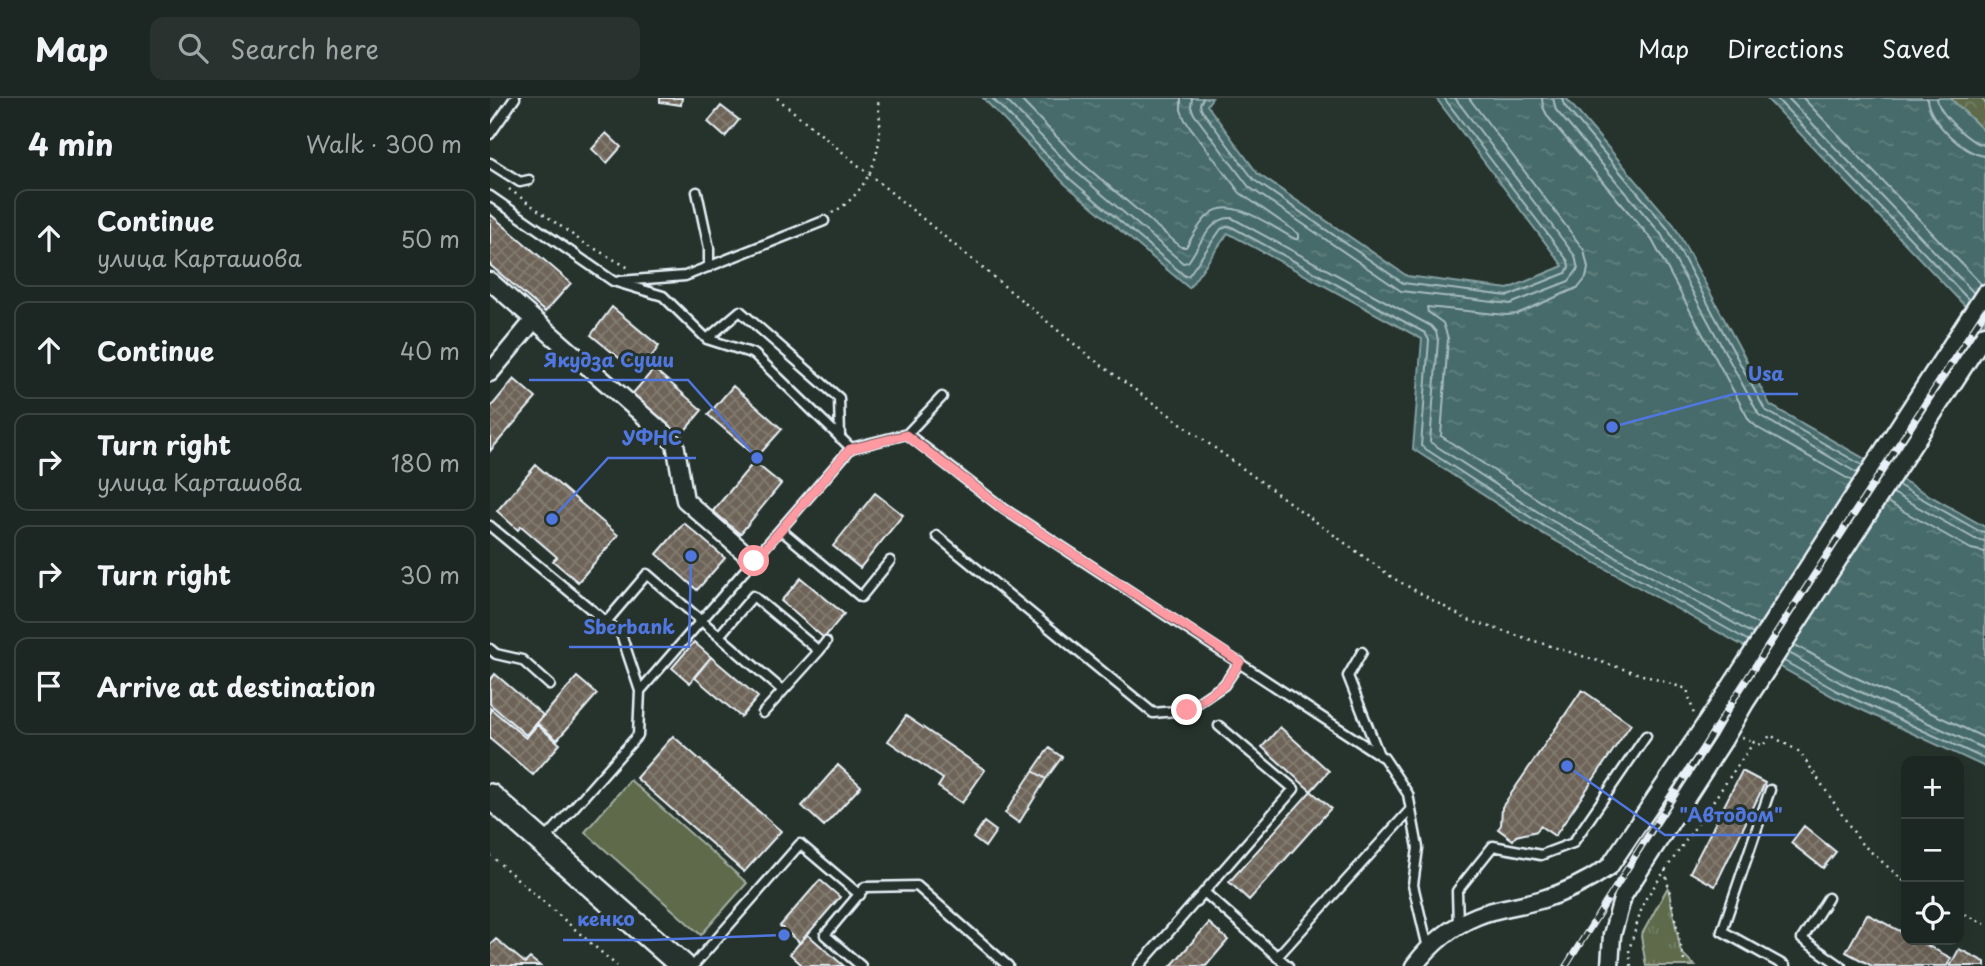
<!DOCTYPE html>
<meta charset="utf-8">
<style>
body{margin:0;font-family:"Playpen Sans",sans-serif;background:#29322f;color:#f1f3f6}
.controls{position:absolute;right:21px;bottom:21px;display:grid;overflow:hidden;border-radius:14px;box-shadow:0 7px 28px #0002}
.controls button{width:63px;height:63px;display:grid;place-items:center;padding:0;border:0;border-bottom:2px solid #3a4340;background:#1c2622;color:#f1f3f6;font:35px sans-serif}
.stop{position:absolute;width:21px;height:21px;margin:-16px;border:5px solid #ff9aa2;border-radius:50%;background:#fff}
.stop.end{background:#ff9aa2;border-color:#fff;box-shadow:0 2px 7px #0008}
.list{margin:0;padding:0;list-style:none}
h2{display:flex;justify-content:space-between;align-items:center;height:91px;margin:0;padding:0 28px;font-size:30px}
h2 small{font-size:23px;font-weight:400;color:#a0a5a5}
.list li{display:grid;grid-template-columns:46px 1fr auto;gap:21px;align-items:center;box-sizing:border-box;height:98px;margin:0 14px 14px;padding:0 14px;border:2px solid #3a4340;border-radius:14px}
.list b{display:block;font-size:26px;white-space:nowrap}
.list p{margin:0;font-size:23px;white-space:nowrap;color:#a0a5a5}
.list em{font-size:23px;font-style:normal;color:#a0a5a5}
.icon{flex:none;width:38px;height:38px;fill:none;stroke:currentColor;stroke-width:2;stroke-linecap:round;stroke-linejoin:round}
.map{position:relative;flex:none;width:1495px;height:868px;overflow:hidden}
header{display:flex;align-items:center;gap:42px;box-sizing:border-box;height:98px;padding:0 35px;background:#1c2622;border-bottom:2px solid #3a4340}
header strong{font-size:33px}
nav{display:flex;gap:38px;margin-inline-start:auto;font-size:24px}
.search{width:490px;height:63px;background:#29322f;display:flex;align-items:center;gap:18px;box-sizing:border-box;padding:0 24px;border-radius:14px;color:#a0a5a5;font-size:26px}
main{display:flex}
aside{flex:1;background:#1c2622}
.map>svg:first-child{display:block}
.green{fill:#5e6b4c;stroke:#a3aea2;stroke-width:2}
.forest{fill:url(#forest-crowns);stroke:#a3aea2;stroke-width:2}
.park{fill:url(#park-tufts);stroke:#a3aea2;stroke-width:2}
.water{fill:url(#water-ripples);stroke:#87a1a3;stroke-width:2}
.pier{fill:#26332d}
.lines{fill:none;stroke-linecap:round;stroke-linejoin:round}
.shore{stroke:#a7bbbf;stroke-width:2}
.building{fill:url(#building-cross-hatch);stroke:#e8f1f8;stroke-width:2}
.service-casing{stroke:#e8f1f8;stroke-width:13}
.minor-casing{stroke:#e8f1f8;stroke-width:21}
.secondary-casing{stroke:#e8f1f8;stroke-width:28}
.path{stroke:#e8f1f8;stroke-width:2.5;stroke-dasharray:2 5;stroke-linecap:butt}
.service{stroke:#26332d;stroke-width:8}
.minor{stroke:#26332d;stroke-width:16}
.secondary{stroke:#26332d;stroke-width:23}
.rail-casing{stroke:#e8f1f8;stroke-width:7}
.rail{stroke:#26332d;stroke-width:4.5;stroke-dasharray:13;stroke-linecap:butt}
.route{stroke:#ff9aa2;stroke-width:9}
.leader{fill:none;stroke:#5077e0;stroke-width:2.5}
.callout-dot{fill:#5077e0;stroke:#26332d;stroke-width:2.5}
.callout-label{font-size:19px;text-anchor:middle;font-weight:bold;fill:#5077e0;stroke:#26332d;stroke-width:6;stroke-linejoin:round;paint-order:stroke}
</style>
<header>
<strong>Map</strong>
<div class="search"><svg class="icon" aria-label="search" viewBox="0 0 24 24"><circle cx="10" cy="10" r="6"/><path d="M15 15l6 6"/></svg>Search here</div>
<nav><a>Map</a><a>Directions</a><a>Saved</a></nav>
</header>
<main>
<aside>
<h2>4 min<small>Walk · 300 m</small></h2>
<ul class="list">
<li><svg class="icon" aria-label="ahead" viewBox="0 0 24 24"><path d="M12 20V5M6 11l6-6 6 6"/></svg><div><b>Continue</b><p>улица Карташова</p></div><em>50 m</em></li>
<li><svg class="icon" aria-label="ahead" viewBox="0 0 24 24"><path d="M12 20V5M6 11l6-6 6 6"/></svg><div><b>Continue</b></div><em>40 m</em></li>
<li><svg class="icon" aria-label="right" viewBox="0 0 24 24"><path d="M7 20v-9h11M14 6l5 5-5 5"/></svg><div><b>Turn right</b><p>улица Карташова</p></div><em>180 m</em></li>
<li><svg class="icon" aria-label="right" viewBox="0 0 24 24"><path d="M7 20v-9h11M14 6l5 5-5 5"/></svg><div><b>Turn right</b></div><em>30 m</em></li>
<li><svg class="icon" aria-label="arrive" viewBox="0 0 24 24"><path d="M6 21V4h12l-3 4 3 4H6"/></svg><div><b>Arrive at destination</b></div></li>
</ul>
</aside>
<div class="map">
<svg width="1495" height="868" viewBox="0 0 1495 868">
<defs>
<pattern id="forest-crowns" width="20" height="18" patternUnits="userSpaceOnUse" patternTransform="scale(1.75)"><rect width="20" height="18" fill="#5e6b4c"/><path d="M2 6a3 3 0 1 1 6 0M12 15a3 3 0 1 1 6 0" fill="none" stroke="#758167"/></pattern>
<pattern id="park-tufts" width="24" height="20" patternUnits="userSpaceOnUse" patternTransform="scale(1.75)"><rect width="24" height="20" fill="#5e6b4c"/><path d="M3 7l-1-3M5 7V3M7 7l1-3M15 17l-1-3M17 17v-4M19 17l1-3" fill="none" stroke="#758167"/></pattern>
<pattern id="water-ripples" width="26" height="14" patternUnits="userSpaceOnUse" patternTransform="scale(1.75)"><rect width="26" height="14" fill="#466b6a"/><path d="M2 4q2-2 4 0t4 0M15 11q2-2 4 0t4 0" fill="none" stroke="#618180"/></pattern>
<pattern id="building-cross-hatch" width="8" height="8" patternUnits="userSpaceOnUse" patternTransform="scale(1.75)"><rect width="8" height="8" fill="#6e6458"/><path d="M0 0l8 8M0 8l8-8" fill="none" stroke="#837b71"/></pattern>
</defs>
<rect width="100%" height="100%" fill="#26332d"/>
<filter id="ink" filterUnits="userSpaceOnUse"><feTurbulence type="fractalNoise" baseFrequency=".0143" numOctaves="2"/><feDisplacementMap in="SourceGraphic" scale="14" xChannelSelector="R" yChannelSelector="G"/><feConvolveMatrix kernelMatrix="1 2 1 2 8 2 1 2 1" color-interpolation-filters="sRGB"/></filter>
<g filter="url(#ink)">
<path class="green" d="M 140,682 L 257,785 L 211,837 L 95,734 Z"/>
<path class="forest" d="M 1460,0 L 1490,0 L 1495,4 L 1495,34 Z"/>
<path class="park" d="M 1178,789 L 1191,854 L 1205,868 L 1156,868 L 1151,838 Z"/>
<path class="water" d="M 493,0 L 722,0 L 717,7 L 768,76 L 917,178 L 1018,191 L 1073,168 L 946,0 L 1076,0 L 1184,127 L 1280,307 L 1495,429 L 1495,669 L 1344,599 L 1050,434 L 923,351 L 932,241 L 738,135 L 699,190 L 575,86 Z
M 1276,0 L 1460,0 L 1495,34 L 1495,229 Z"/>
<path class="pier" d="M 1379,359 L 1411,377 L 1286,570 L 1254,552 Z"/>
<g class="lines">
<path class="shore" d="M 502,0 L 580,81 L 695,178 L 699,177 L 731,131 L 740,128 L 935,235 L 939,242 L 931,348 L 1054,428 L 1259,543
M 514,0 L 586,74 L 693,165 L 698,164 C 709,149 721,118 742,120 L 941,228 L 946,234 L 948,242 L 940,344 L 1059,421 L 1263,536
M 529,0 L 593,66 L 691,149 L 696,149 C 703,138 709,125 719,117 C 741,96 783,130 805,141 L 809,141 L 809,136 L 750,95 L 695,22 L 691,12 L 691,0
M 702,0 L 701,9 L 704,16 L 759,89 L 911,193 L 1020,206 L 1079,183 L 1088,171 L 1085,158 L 965,0
M 713,0 L 710,6 L 711,11 L 764,82 L 913,185 L 1018,198 L 1076,175 L 1079,169 L 1078,163 L 954,0
M 979,0 L 1094,152 L 1098,170 L 1096,180 L 1089,189 L 1027,216 L 1016,217 L 937,209 L 938,214 L 953,225 L 958,240 L 951,338 L 1064,412 L 1269,527
M 1052,0 L 1053,9 L 1058,19 L 1162,142 L 1259,322 L 1268,330 L 1362,383
M 1063,0 L 1066,12 L 1171,136 L 1269,317 L 1367,375
M 1072,0 L 1074,7 L 1178,131 L 1275,312 L 1372,367
M 1286,0 L 1479,202
M 1298,0 L 1484,195
M 1313,0 L 1491,186
M 1437,0 C 1437,21 1474,57 1495,58
M 1447,0 C 1448,15 1480,46 1495,47
M 1408,387 L 1489,433 L 1495,434
M 1403,395 L 1485,441 L 1495,443
M 1397,404 L 1481,451 L 1495,454
M 1305,547 L 1356,575 L 1495,640
M 1299,555 L 1351,585 L 1495,651
M 1294,563 L 1347,593 L 1495,661"/>
</g>
<path class="building" d="M 170,0 L 192,0 L 191,7 L 170,4 Z
M 231,8 L 249,22 L 235,39 L 218,24 Z
M 116,35 L 131,49 L 117,65 L 102,51 Z
M 0,116 L 81,185 L 55,214 L 0,167 Z
M 122,209 L 169,248 L 149,276 L 101,237 Z
M 164,271 L 212,312 L 187,342 L 138,301 Z
M 24,281 L 46,300 L 0,353 L 0,310 Z
M 243,288 L 292,331 L 267,359 L 218,317 Z
M 264,364 L 291,386 L 250,436 L 223,413 Z
M 46,367 L 128,437 L 88,484 L 63,463 L 67,459 L 31,428 L 28,432 L 7,413 Z
M 385,395 L 413,417 L 370,470 L 343,448 Z
M 194,425 L 235,460 L 207,492 L 167,456 Z
M 311,480 L 354,516 L 334,540 L 291,503 Z
M 204,544 L 221,559 L 200,585 L 182,570 Z
M 221,559 L 268,599 L 251,619 L 204,579 Z
M 5,576 L 53,617 L 36,637 L 0,606 L 0,582 Z
M 87,579 L 107,596 L 67,642 L 47,625 Z
M 1092,592 L 1141,626 L 1065,738 L 1050,728 L 1047,733 L 1026,738 L 1023,742 L 1008,731 L 1011,727 L 1012,709 Z
M 0,610 L 36,640 L 47,627 L 70,646 L 43,677 L 0,641 Z
M 416,618 L 495,672 L 472,705 L 448,689 L 453,681 L 398,643 Z
M 790,629 L 839,673 L 821,693 L 772,649 Z
M 183,638 L 291,733 L 254,774 L 146,680 Z
M 559,650 L 572,659 L 556,681 L 543,673 Z
M 348,667 L 371,688 L 334,728 L 312,708 Z
M 543,673 L 556,681 L 529,725 L 515,715 Z
M 1252,673 L 1275,685 L 1225,788 L 1200,774 Z
M 821,693 L 841,710 L 759,802 L 739,784 Z
M 494,724 L 506,733 L 495,749 L 483,740 Z
M 1314,728 L 1346,754 L 1333,770 L 1301,745 Z
M 330,782 L 350,799 L 310,845 L 290,828 Z
M 1377,816 L 1416,836 L 1416,842 L 1427,842 L 1461,860 L 1457,868 L 1382,868 L 1356,854 Z
M 719,825 L 738,842 L 716,868 L 681,868 Z
M 317,836 L 354,868 L 313,868 L 300,856 Z
M 6,841 L 35,865 L 40,860 L 50,868 L 0,868 L 0,847 Z
M 1469,851 L 1495,864 L 1495,868 L 1460,868 Z"/>
<g class="lines">
<g class="service-casing">
<path id="service" d="M 0,36 L 25,0
M 0,65 L 30,84 L 39,82
M 207,94 L 219,150 L 219,169
M 0,98 L 123,183 L 173,198 L 217,241 L 264,256 L 361,350 L 150,593 L 148,637 L 54,743
M 130,183 L 195,178 L 334,123
M 217,241 L 250,213 L 349,300 L 350,340
M 417,336 L 514,411 L 894,660 L 918,696 L 928,750 L 923,787 L 938,850
M 361,350 L 417,336 L 452,299
M 0,428 L 131,536 L 150,593
M 291,432 L 371,499 L 400,463
M 447,438 L 663,615 L 697,612 L 734,587 L 750,564
M 116,524 L 157,476 L 229,538 L 263,498 L 329,553 L 336,544
M 229,538 L 292,592
M 0,551 L 6,556 L 32,562 L 60,587
M 872,554 L 858,578 L 889,657
M 273,615 L 329,553
M 729,628 L 804,691 L 714,794 L 798,868
M 1280,692 L 1232,833 L 1295,868
M 1338,800 L 1312,841 L 1351,868
M 968,828 L 967,793 L 1003,748 L 1051,757 L 1083,745 L 1156,638
M 787,859 L 921,711
M 203,868 L 310,746 L 370,797
M 371,868 L 335,837 L 375,789 L 427,788 L 518,868
M 649,868 L 714,794"/>
</g>
<g class="minor-casing">
<path id="minor" d="M 0,183 L 185,345 L 195,402 L 264,463
M 0,275 L 44,222
M 924,868 C 940,847 962,828 987,818 C 1006,810 1030,808 1050,802 C 1075,795 1097,784 1119,769 L 1237,594 L 1495,195
M 1120,868 L 1122,837 L 1133,798 L 1233,643 L 1255,605 L 1495,236"/>
</g>
<g class="secondary-casing">
<path id="secondary" d="M 0,698 L 193,868"/>
</g>
<path class="path" d="M 287,0 L 600,259 L 903,480 L 978,522 L 1197,591 L 1204,617
M 19,91 L 91,143 L 139,170
M 342,115 C 372,99 388,67 390,33 C 391,23 388,11 388,0
M 1252,639 L 1264,644
M 0,757 L 127,868
M 1175,772 L 1195,868
M 1469,813 L 1495,826
M 1141,868 L 1139,852 L 1154,803 L 1264,644 L 1273,648 L 1280,637 L 1310,654 L 1371,745 L 1416,785"/>
<use href="#service" class="service"/>
<use href="#minor" class="minor"/>
<use href="#secondary" class="secondary"/>
<g class="rail-casing">
<path id="rail" d="M 1076,868 L 1245,599 L 1495,213"/>
</g>
<use href="#rail" class="rail"/>
</g>
</g>
<g class="lines" filter="url(#ink)">
<path class="route" d="M 264,463 L 360,351 L 416,337 L 514,411 L 750,564 L 734,587 L 697,612"/>
</g>
<path class="leader" d="M267 360L198 282H39M1122 329L1244 296H1308M62 421L118 360H206M201 458L199 549H79M1077 668L1175 737H1307M294 837L159 842H73"/>
<g class="callout-dot">
<circle cx="267" cy="360" r="7"/>
<circle cx="1122" cy="329" r="7"/>
<circle cx="62" cy="421" r="7"/>
<circle cx="201" cy="458" r="7"/>
<circle cx="1077" cy="668" r="7"/>
<circle cx="294" cy="837" r="7"/>
</g>
<g class="callout-label">
<text x="119" y="269">Якудза Суши</text>
<text x="1276" y="283">Usa</text>
<text x="162" y="347">УФНС</text>
<text x="139" y="536">Sberbank</text>
<text x="1241" y="724">"Автодом"</text>
<text x="116" y="828">кенко</text>
</g>
</svg>
<div class="controls">
<button>+</button>
<button>−</button>
<button><svg class="icon" aria-label="locate" viewBox="0 0 24 24"><circle cx="12" cy="12" r="6"/><path d="M12 2v4M12 18v4M2 12h4M18 12h4"/></svg></button>
</div>
<div class="stop" style="left:264px;top:463px"></div>
<div class="stop end" style="left:697px;top:612px"></div>
</div>
</main>
